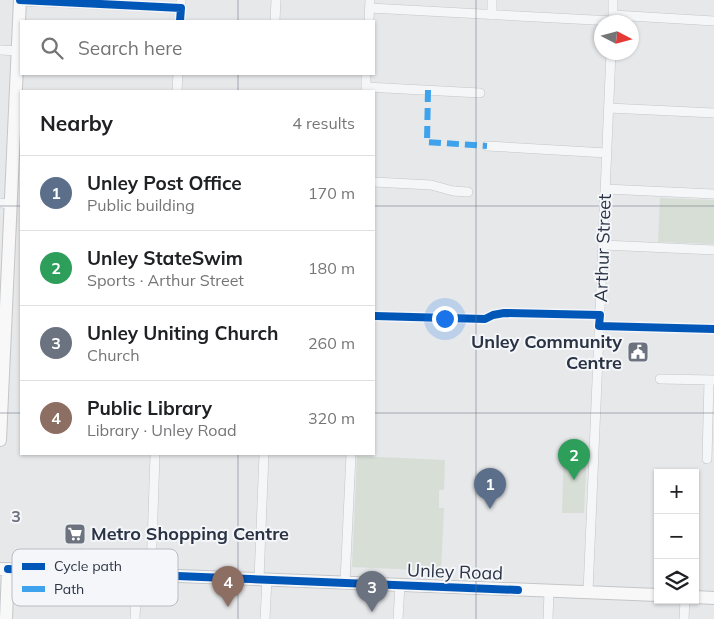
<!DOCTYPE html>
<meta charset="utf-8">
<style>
body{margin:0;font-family:Mulish,sans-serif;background:#f2f2f2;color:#202124}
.controls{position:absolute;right:15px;bottom:15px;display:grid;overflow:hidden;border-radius:0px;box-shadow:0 1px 4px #0004}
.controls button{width:45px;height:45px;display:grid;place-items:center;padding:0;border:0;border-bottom:1px solid #e0e0e0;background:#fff;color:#202124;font:25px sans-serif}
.compass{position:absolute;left:594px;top:15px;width:45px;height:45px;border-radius:50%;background:#fff;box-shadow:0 1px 4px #0004;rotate:96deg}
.you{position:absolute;left:444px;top:318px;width:18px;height:18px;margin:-12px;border:4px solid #fff;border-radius:50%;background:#1a73e8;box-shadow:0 0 0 8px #1a73e833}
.badge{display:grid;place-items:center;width:32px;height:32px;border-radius:50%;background:#111827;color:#fff;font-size:16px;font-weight:700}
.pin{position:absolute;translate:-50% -41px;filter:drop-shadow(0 1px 2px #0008)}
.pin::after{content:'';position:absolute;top:26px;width:18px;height:15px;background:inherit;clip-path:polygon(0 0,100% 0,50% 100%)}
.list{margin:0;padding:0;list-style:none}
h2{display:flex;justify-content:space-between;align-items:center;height:65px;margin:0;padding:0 20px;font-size:21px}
h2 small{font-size:16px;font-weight:400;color:#757577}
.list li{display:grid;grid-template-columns:32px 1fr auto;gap:15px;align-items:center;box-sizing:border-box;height:75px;padding:0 20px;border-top:1px solid #e0e0e0}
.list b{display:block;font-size:19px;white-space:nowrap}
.list p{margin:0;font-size:16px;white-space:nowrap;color:#757577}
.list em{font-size:16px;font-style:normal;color:#757577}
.icon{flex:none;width:28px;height:28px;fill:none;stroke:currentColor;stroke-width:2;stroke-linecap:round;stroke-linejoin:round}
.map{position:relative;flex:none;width:714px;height:619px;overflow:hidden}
.search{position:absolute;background:#fff;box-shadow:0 1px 4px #0004;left:20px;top:20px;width:355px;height:55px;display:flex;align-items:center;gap:12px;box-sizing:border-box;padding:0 18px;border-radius:0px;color:#757577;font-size:19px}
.panel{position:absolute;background:#fff;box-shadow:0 1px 4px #0004;left:20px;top:90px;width:355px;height:365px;border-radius:0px}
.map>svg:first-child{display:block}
.green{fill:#d6ded6}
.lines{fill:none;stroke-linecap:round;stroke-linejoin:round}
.street-casing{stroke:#c4c6c8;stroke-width:10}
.secondary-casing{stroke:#c4c6c8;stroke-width:14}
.street{stroke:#f5f6f7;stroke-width:9}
.secondary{stroke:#f8f8f8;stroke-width:12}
.quiet{stroke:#3ea3ec;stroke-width:6;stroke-dasharray:12 6;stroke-linecap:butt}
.cycleway-casing{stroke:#f4f6f9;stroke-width:11}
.cycleway{stroke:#0057b8;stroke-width:8}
.grid{fill:none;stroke:#6c737f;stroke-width:1;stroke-opacity:0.55}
.labels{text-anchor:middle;stroke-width:4;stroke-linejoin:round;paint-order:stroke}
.street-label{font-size:18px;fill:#2b3445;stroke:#f4f6f9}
.poi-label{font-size:18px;font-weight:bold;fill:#2b3445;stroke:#f4f6f9;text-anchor:end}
.key{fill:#f4f6f9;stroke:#b8bcc3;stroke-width:1}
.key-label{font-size:14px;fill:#2b3445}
.grid-label{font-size:16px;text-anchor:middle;font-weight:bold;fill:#6c737f;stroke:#f4f6f9;stroke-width:4;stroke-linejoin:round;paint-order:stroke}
</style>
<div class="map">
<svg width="714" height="619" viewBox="0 0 714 619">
<rect width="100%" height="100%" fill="#e6e8ea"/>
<path class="green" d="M 660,198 L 714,200 L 714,244 L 658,242 Z
M 564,446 L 587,447 L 584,513 L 562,513 Z
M 357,456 L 445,460 L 444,490 L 439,490 L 439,508 L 444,508 L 441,571 L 352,567 Z"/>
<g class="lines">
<g class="street-casing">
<path id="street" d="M 20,1 L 181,8
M 370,8 L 613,21
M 492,15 L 492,0
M 613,15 L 714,21
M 613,20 L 613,0
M 180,21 L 181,0
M 275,21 L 276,0
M 369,21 L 370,0
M 0,50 L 18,51
M 366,87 L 480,93
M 177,91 L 178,74
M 366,91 L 366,74
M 609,108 L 714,113
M 487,146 L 607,153
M 374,182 L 431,185 L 453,191 L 468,192
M 605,189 L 714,194
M 0,203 L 11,204
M 603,245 L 714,250
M 375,316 L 485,319 L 493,315 L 504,313 L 600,315
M 599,326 L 714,329
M 660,379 L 714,380
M 707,459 L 709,380
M 151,575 L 155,454
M 259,579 L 264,454
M 345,582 L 351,454
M 588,592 L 611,52
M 135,619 L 137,574
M 265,619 L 267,579
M 398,619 L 400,585
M 548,619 L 549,591
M 684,619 L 685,600"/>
</g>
<g class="secondary-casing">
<path id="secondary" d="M 0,440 L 20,0
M 0,569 L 658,595
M 695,597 L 714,598
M 6,619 L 8,569"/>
</g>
<use href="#street" class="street"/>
<use href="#secondary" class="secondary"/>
<path class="quiet" d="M 428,90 L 427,142 L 487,146"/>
<g class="cycleway-casing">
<path id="cycleway" d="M 20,0 L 181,8 L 180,21
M 375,316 L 485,319 L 493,315 L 504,313 L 600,315 L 599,326 L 714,329
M 8,569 L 518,590"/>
</g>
<use href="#cycleway" class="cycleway"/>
</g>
<path class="grid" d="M 238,0 L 238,21M 476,0 L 476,619M 238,74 L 238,91M 0,206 L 21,206M 374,206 L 714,206M 0,413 L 21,413M 374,413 L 714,413M 238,454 L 238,619"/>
<defs>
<g id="civic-square" transform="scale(1.125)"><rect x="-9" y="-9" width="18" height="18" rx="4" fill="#6c737f" stroke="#f4f6f9"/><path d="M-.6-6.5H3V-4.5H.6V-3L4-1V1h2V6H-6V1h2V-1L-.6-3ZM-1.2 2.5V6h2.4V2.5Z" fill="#fff"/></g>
<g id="supermarket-square" transform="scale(1.125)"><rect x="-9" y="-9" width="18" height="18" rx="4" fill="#6c737f" stroke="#f4f6f9"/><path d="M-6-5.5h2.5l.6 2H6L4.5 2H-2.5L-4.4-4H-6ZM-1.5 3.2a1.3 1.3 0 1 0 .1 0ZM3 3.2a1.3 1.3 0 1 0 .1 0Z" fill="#fff"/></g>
</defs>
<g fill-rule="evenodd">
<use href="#civic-square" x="638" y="352"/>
<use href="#supermarket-square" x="75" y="534"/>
</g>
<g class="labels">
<g class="street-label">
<text transform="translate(603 248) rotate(-88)" y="6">Arthur Street</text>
<text transform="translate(455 572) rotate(2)" y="6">Unley Road</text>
</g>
<g class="poi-label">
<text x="622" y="348">Unley Community<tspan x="622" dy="21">Centre</tspan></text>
<text x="91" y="540" text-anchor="start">Metro Shopping Centre</text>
</g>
</g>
<rect x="12" y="549" width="166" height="57" rx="8" class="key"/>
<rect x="22" y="563" width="23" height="7" fill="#0057b8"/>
<rect x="22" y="586" width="23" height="6" fill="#3ea3ec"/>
<g class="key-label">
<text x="54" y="571">Cycle path</text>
<text x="54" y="594">Path</text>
</g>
<g class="grid-label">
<text x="16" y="522">3</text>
</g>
</svg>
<div class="controls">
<button>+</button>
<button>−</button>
<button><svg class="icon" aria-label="layers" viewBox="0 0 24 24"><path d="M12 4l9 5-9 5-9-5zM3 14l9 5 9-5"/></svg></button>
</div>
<svg class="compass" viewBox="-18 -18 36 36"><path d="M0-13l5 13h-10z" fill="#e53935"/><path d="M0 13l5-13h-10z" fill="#757577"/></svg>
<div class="you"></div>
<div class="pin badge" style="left:490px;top:509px;background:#5c6f8a">1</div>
<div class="pin badge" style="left:574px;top:480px;background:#2e9e5b">2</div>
<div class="pin badge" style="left:372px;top:612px;background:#6b7280">3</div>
<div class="pin badge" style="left:228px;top:607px;background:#8d6e63">4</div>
<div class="search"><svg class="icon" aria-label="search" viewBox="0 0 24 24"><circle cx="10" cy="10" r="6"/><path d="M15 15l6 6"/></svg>Search here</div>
<section class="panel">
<h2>Nearby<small>4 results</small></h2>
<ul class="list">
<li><span class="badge" style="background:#5c6f8a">1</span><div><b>Unley Post Office</b><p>Public building</p></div><em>170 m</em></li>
<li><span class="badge" style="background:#2e9e5b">2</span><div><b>Unley StateSwim</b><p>Sports · Arthur Street</p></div><em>180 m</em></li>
<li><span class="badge" style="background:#6b7280">3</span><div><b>Unley Uniting Church</b><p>Church</p></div><em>260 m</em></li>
<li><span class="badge" style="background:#8d6e63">4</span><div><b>Public Library</b><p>Library · Unley Road</p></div><em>320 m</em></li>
</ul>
</section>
</div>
